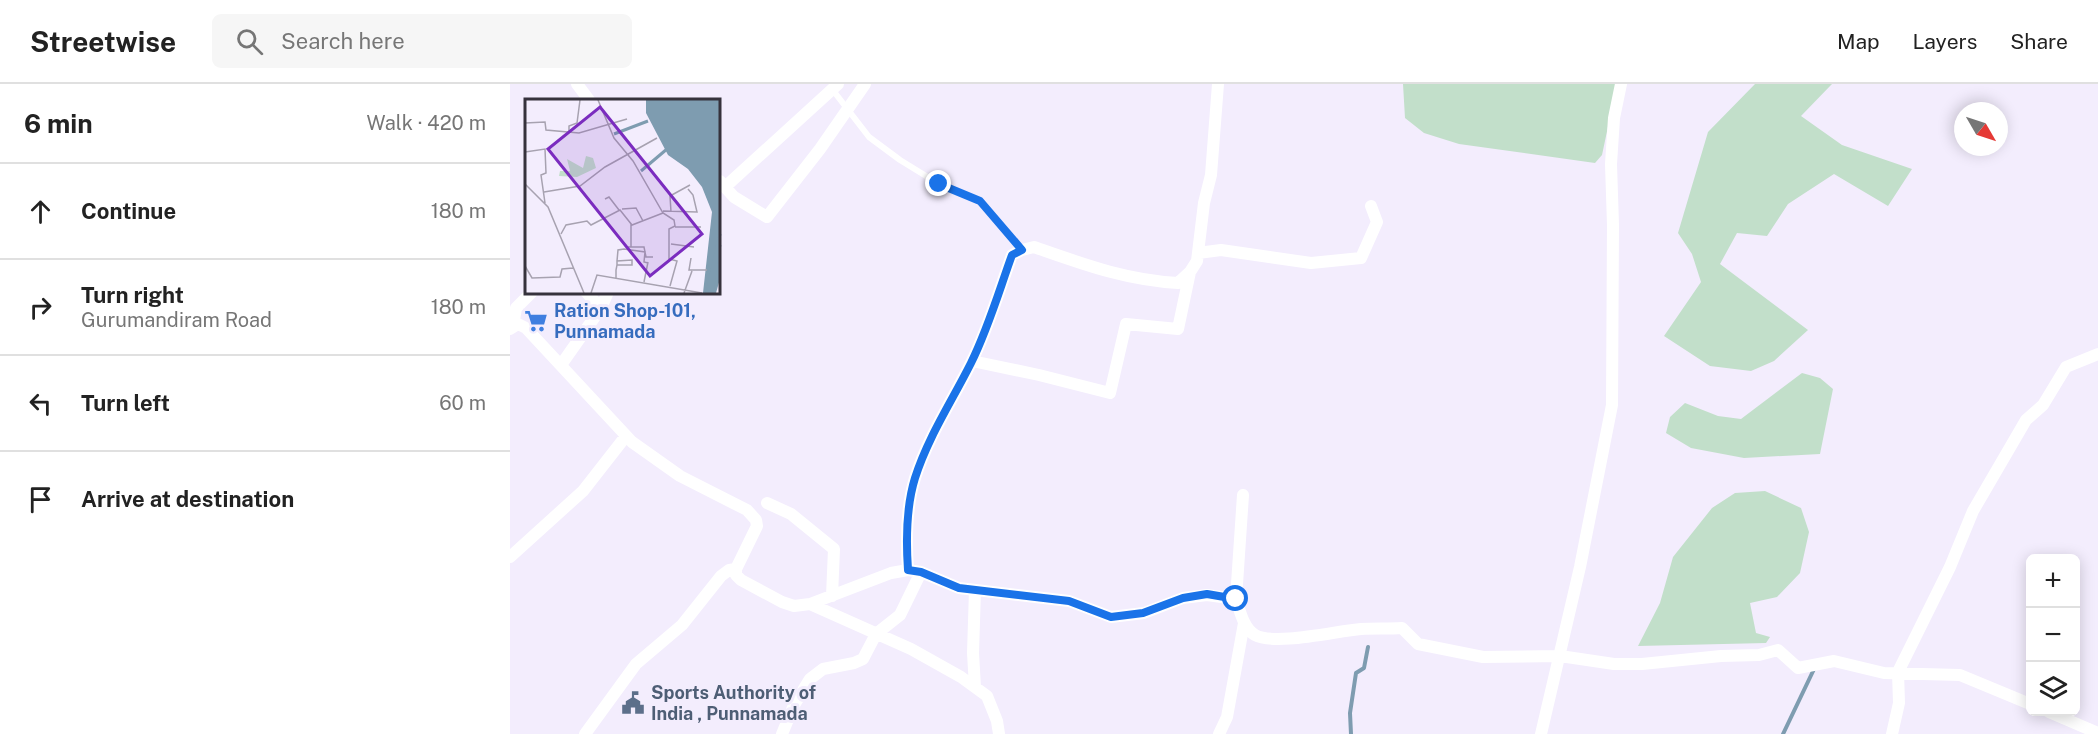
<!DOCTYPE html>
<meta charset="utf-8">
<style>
body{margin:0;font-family:"Public Sans",sans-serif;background:#f6f6f6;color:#222}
.controls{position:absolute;right:18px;bottom:18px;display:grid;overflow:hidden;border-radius:9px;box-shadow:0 3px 15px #0003}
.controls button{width:54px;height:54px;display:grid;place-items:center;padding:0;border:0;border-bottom:2px solid #e0e0e0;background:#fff;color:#222;font:30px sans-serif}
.compass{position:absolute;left:1444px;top:18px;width:54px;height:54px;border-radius:50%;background:#fff;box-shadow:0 3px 15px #0003;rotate:129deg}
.stop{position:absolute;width:18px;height:18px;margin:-14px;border:4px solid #1a73e8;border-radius:50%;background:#fff}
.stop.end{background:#1a73e8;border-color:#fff;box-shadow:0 2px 6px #0008}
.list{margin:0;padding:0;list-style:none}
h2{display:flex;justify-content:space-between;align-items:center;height:78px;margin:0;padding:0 24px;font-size:26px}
h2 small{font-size:20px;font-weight:400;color:#767676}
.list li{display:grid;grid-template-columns:39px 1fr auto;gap:18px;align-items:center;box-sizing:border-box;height:96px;padding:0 24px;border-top:2px solid #e0e0e0}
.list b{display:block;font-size:22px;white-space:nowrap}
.list p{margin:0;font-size:20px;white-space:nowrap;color:#767676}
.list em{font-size:20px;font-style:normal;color:#767676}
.icon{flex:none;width:33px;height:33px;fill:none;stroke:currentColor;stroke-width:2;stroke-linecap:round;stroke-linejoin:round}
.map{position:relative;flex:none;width:1588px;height:650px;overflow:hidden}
header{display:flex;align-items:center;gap:36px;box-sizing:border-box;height:84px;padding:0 30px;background:#fff;border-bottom:2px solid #e0e0e0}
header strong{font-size:28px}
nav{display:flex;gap:33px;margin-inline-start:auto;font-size:21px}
.search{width:420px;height:54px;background:#f6f6f6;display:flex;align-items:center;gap:15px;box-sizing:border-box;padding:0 21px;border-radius:9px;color:#767676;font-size:22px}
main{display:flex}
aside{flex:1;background:#fff}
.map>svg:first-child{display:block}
.green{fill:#c2dfca}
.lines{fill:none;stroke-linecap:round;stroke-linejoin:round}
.stream{stroke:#7e9cb0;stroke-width:4}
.lane{stroke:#fff;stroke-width:6}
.street{stroke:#fff;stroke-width:12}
.route{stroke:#1a73e8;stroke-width:8}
.labels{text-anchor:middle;stroke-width:6;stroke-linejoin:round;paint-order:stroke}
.shop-label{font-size:18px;font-weight:bold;fill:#366cbe;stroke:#f3edfd;text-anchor:start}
.service-label{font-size:18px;font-weight:bold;fill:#4e5e75;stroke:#f3edfd;text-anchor:start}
.inset-river{fill:none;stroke:#7e9cb0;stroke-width:3}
.inset-road{fill:none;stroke:#a7a2b0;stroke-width:1.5}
.view{fill:#7b2cbf;fill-opacity:0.15;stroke:#7b2cbf;stroke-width:3}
.inset-edge{fill:none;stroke:#36323c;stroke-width:3}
</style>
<header>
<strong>Streetwise</strong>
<div class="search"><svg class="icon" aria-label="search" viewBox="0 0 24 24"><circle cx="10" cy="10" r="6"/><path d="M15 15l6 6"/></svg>Search here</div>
<nav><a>Map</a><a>Layers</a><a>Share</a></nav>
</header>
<main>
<aside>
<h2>6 min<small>Walk · 420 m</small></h2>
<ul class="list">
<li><svg class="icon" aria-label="ahead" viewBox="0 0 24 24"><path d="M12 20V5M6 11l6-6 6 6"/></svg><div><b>Continue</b></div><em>180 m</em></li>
<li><svg class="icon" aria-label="right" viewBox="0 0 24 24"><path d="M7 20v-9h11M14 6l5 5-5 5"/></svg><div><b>Turn right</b><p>Gurumandiram Road</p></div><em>180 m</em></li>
<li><svg class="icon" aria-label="left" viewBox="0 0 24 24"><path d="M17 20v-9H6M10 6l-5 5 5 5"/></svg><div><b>Turn left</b></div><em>60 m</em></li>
<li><svg class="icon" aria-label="arrive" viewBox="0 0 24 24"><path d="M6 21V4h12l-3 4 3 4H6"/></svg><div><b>Arrive at destination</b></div></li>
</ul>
</aside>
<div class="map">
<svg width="1588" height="650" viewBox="0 0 1588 650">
<rect width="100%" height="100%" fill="#f3edfd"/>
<path class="green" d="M 893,0 L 1107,0 L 1092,71 L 1085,79 L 949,60 L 914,49 L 895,34 Z
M 1245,0 L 1322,0 L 1291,32 L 1332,61 L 1402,85 L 1378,122 L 1324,90 L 1278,120 L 1257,152 L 1227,149 L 1210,180 L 1298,246 L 1264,277 L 1241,287 L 1200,282 L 1154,252 L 1191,198 L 1182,170 L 1168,149 L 1198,48 Z
M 1292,289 L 1310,294 L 1323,305 L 1310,370 L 1234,374 L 1181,364 L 1156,349 L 1160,333 L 1175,319 L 1208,332 L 1231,335 Z
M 1255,407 L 1291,424 L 1299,448 L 1290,489 L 1267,513 L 1240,519 L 1246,549 L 1260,553 L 1256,559 L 1128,562 L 1150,519 L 1163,473 L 1202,424 L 1225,409 Z"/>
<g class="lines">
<path class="stream" d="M 841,650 L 840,629 L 846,589 L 854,584 L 858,563
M 1273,650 L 1305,583"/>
<path class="lane" d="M 322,5 L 359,53 L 390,76 L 429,100 L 470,117 L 512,166"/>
<path class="street" d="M 67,0 L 79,16
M 210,97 L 215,103 L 328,0
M 208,100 L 215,103 L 224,113 L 257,133 L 310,65 L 355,0
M 688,169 L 711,166 L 801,179 L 851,174 L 867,138 L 861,122
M 76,208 L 91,224
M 3,242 L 6,224 L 22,208
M 0,245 L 8,240 L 16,244 L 122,358 L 170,392 L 237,426 L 246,436 L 247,442 L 226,485 L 226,491 L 231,496 L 272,518 L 284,522 L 300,520 L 381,489 L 398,486 L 411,488 L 449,504 L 559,517 L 601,533 L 634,529 L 673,514 L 697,511 L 726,515 C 730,526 733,544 745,551 C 765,562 826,547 851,545 C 864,544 878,545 892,544 L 908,560 L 973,573 L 1050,572 L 1104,580 L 1132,580 L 1211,572 L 1249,571 L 1268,566 L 1288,584 L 1324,577 L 1374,589 L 1450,591 L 1520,620
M 462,277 L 529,291 L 600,309 L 616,240 L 668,245 L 680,188
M 51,281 L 91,224 L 98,208
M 257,419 L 281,430 L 324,465 L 322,512
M 0,473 L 73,407 L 116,352
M 398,486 C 396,457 396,423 405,394 C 418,353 442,317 461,279 C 478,245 489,207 502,171 L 512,166 L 524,163 C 573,180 615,196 668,199 L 680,188 L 687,177 L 694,119 L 701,91 L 708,0
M 726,515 L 733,411
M 300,520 L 401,565 L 451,593 L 477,612 L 487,637 L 489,650
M 465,603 L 463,569 L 465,506
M 1539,628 L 1588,649
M 75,650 L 126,580 L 172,541 L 211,492 L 219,486 L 226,485
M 272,650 L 284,621 L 300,595 L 313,585 L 344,579 L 353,575 L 366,550 L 390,531 L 411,488
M 709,650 L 717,633 L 734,539
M 1031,650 L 1070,483 L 1102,321 L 1103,141 L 1101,80 L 1104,34 L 1111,0
M 1382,650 L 1389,619 L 1388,588 L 1440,483 L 1463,427 L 1516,336 L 1533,321 L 1556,283 L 1588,270"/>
</g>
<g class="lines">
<path class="route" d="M 429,100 L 470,117 L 512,166 L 502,171 C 489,207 478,245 461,279 C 442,317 418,353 405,394 C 396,423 396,457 398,486 L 411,488 L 449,504 L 559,517 L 601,533 L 633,529 L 673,514 L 697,510 L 726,515"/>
</g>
<defs>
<g id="supermarket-bare" transform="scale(1.8)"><path d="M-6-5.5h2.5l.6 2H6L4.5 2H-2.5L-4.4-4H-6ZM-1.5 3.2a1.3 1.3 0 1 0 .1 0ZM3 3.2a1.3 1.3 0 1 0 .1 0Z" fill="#3f7fe0" stroke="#f3edfd" stroke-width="2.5" paint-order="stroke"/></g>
<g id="civic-bare" transform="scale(1.8)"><path d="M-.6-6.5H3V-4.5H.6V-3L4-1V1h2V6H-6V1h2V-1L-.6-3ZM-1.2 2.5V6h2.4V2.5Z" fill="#5c6f8a" stroke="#f3edfd" stroke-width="2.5" paint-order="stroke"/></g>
</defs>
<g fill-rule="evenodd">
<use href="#supermarket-bare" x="26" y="237"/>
<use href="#civic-bare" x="123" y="619"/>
</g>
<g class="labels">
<g class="shop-label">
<text x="44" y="233">Ration Shop-101,<tspan x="44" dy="21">Punnamada</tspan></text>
</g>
<g class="service-label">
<text x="141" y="615">Sports Authority of<tspan x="141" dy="21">India , Punnamada</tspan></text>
</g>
</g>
<g transform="translate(15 15)">
<rect width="195" height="195" fill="#f3edfd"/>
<path d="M 61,57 L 68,59 L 71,69 L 52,78 L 34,77 L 35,72 L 45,72 L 42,60 L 58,69 Z" fill="#c2dfca"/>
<path d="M 121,1 L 195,1 L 195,180 L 191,194 L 178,194 L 187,113 L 177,88 L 163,70 L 143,56 L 121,14 Z" fill="#7e9cb0"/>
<path class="inset-river" d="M 89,35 L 123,22M 116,72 L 142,50M 182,194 L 195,135M 184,194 L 195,146M 187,194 L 191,166"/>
<path class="inset-road" d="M 73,1 L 89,39 L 108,62 L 138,114 L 149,121 L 150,127 L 144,130 L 144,160 L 152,162 L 145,187M 0,24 L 20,23 L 21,31 L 54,34 L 102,20M 44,32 L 44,27 L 52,24 L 55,1M 0,53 L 20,50 L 21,74 L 16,76 L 20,104M 0,85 L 23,108 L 59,194M 19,93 L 55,87 L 80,68 L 132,39M 80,100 L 84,98 L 94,111M 97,110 L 111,109 L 118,122M 138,112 L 172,113 L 168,96 L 163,90M 146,113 L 145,97 L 165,86M 106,125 L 106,148M 150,128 L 176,128M 36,135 L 41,126 L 62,122 L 66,126 L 95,111 L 107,126 L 138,114M 146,145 L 169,148M 103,148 L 119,148 L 121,158 L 128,158M 166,159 L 164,171 L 182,171M 92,162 L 93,151 L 99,150 L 120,153 L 119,163 L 123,164M 0,167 L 7,179 L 35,178 L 37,170 L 48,169M 91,180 L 91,171 L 92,166 L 92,162 L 107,161 L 107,166 L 92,166M 119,183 L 123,163M 66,194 L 72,176 L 177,194M 159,194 L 167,172"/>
<path class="view" d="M 75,8 L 177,135 L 125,177 L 23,50 Z"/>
<rect width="195" height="195" class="inset-edge"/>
</g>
</svg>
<div class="controls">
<button>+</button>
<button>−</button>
<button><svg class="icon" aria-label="layers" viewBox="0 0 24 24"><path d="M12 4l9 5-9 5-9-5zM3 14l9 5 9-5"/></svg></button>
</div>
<svg class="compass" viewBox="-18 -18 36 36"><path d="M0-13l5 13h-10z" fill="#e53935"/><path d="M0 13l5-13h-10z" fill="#767676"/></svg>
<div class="stop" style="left:726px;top:515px"></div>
<div class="stop end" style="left:429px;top:100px"></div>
</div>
</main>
